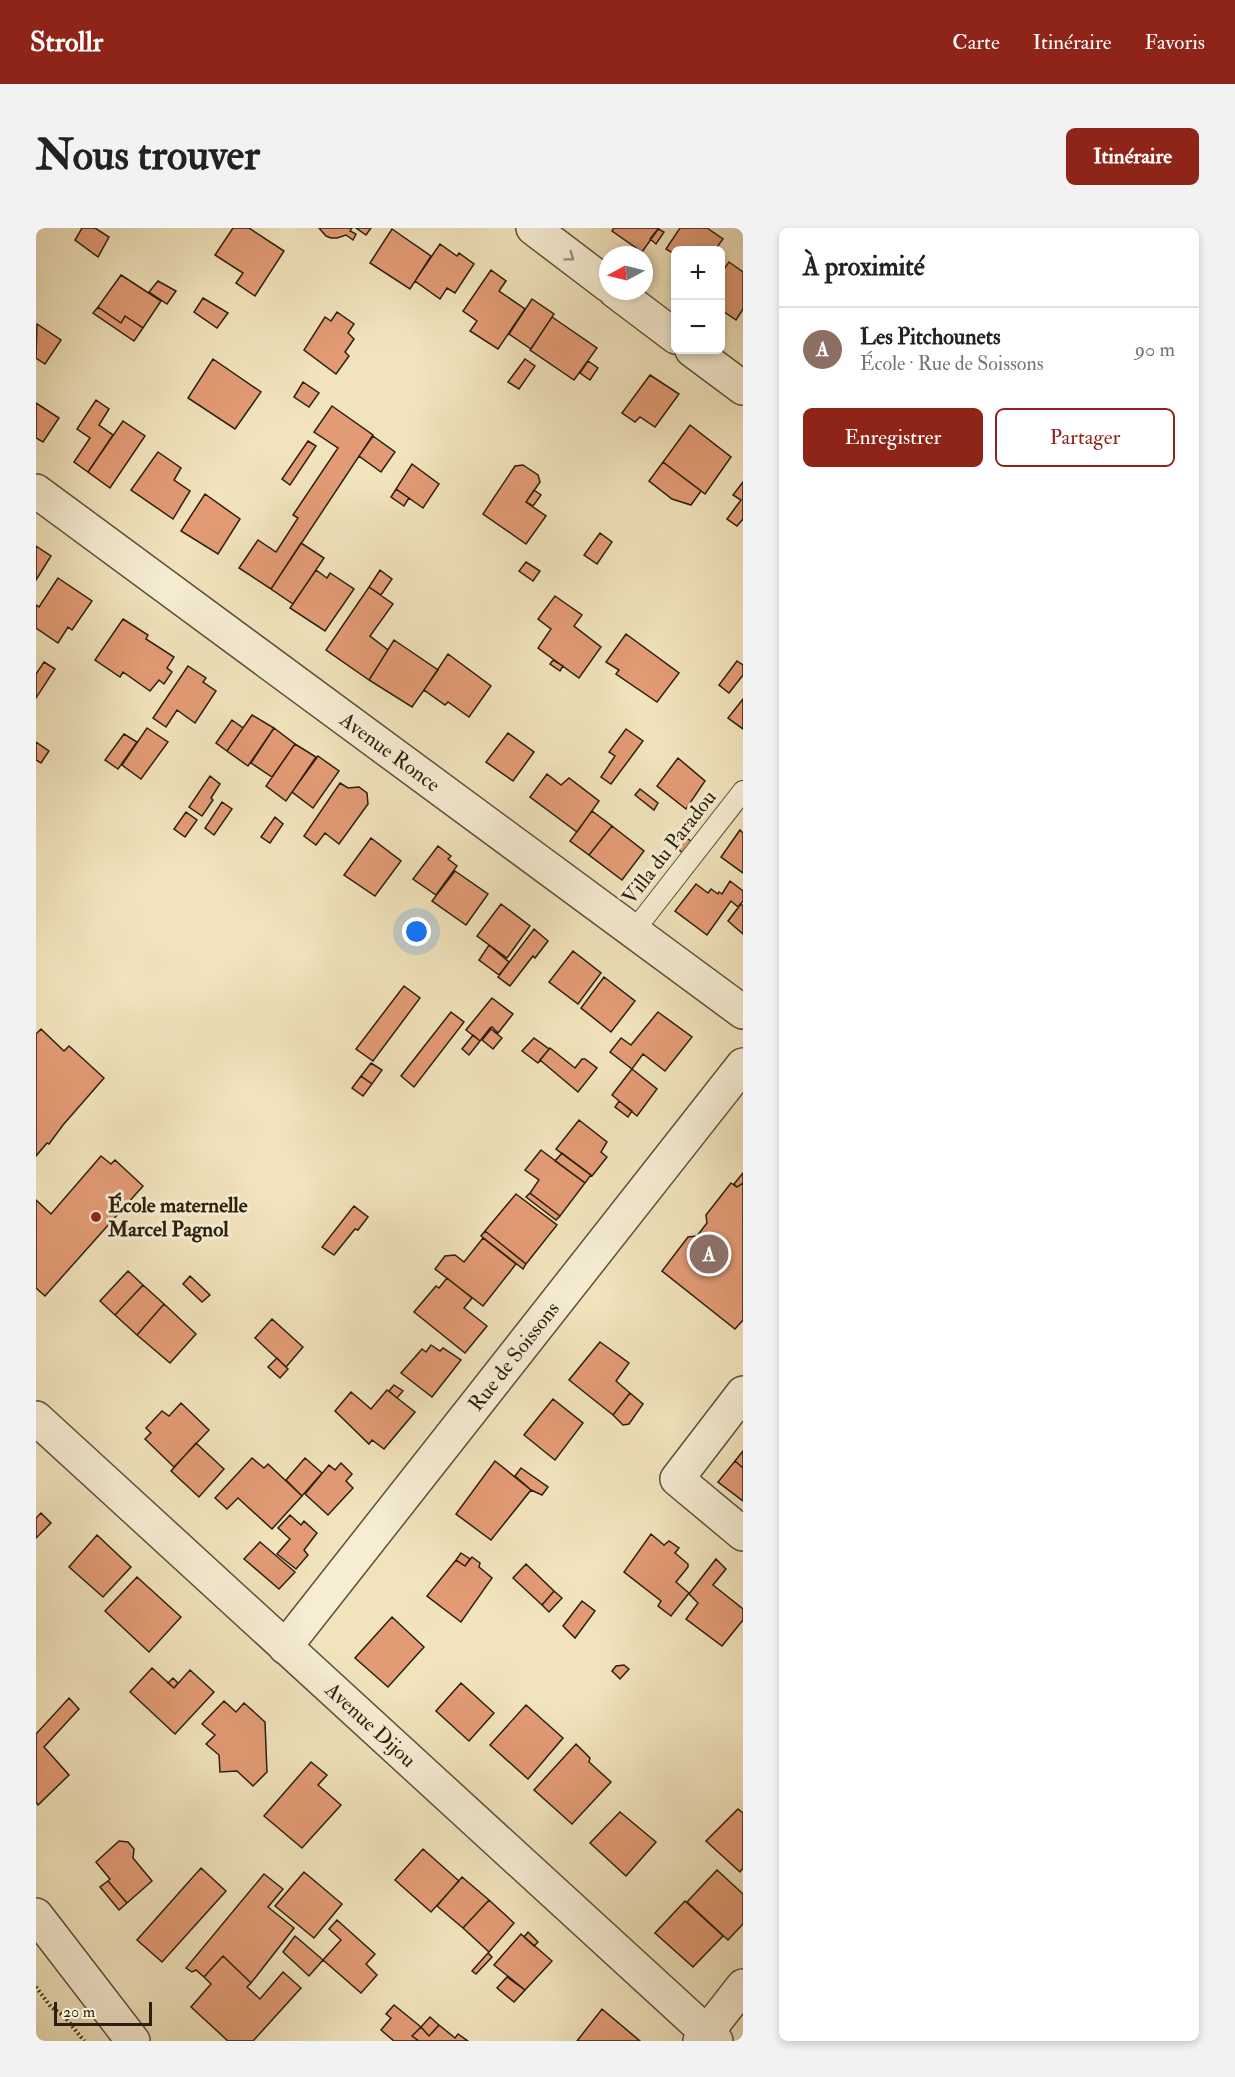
<!DOCTYPE html>
<html lang="fr">
<meta charset="utf-8">
<style>
body{margin:0;font-family:"IM FELL Double Pica",serif;background:#f2f2f2;color:#222}
.controls{position:absolute;right:18px;top:18px;display:grid;overflow:hidden;border-radius:9px;box-shadow:0 3px 9px #0003}
.controls button{width:54px;height:54px;display:grid;place-items:center;padding:0;border:0;border-bottom:2px solid #e0e0e0;background:#fff;color:#222;font:30px sans-serif}
.compass{position:absolute;left:563px;top:18px;width:54px;height:54px;border-radius:50%;background:#fff;box-shadow:0 3px 9px #0003;rotate:263deg}
.scale{position:absolute;left:18px;bottom:15px;width:98px;box-sizing:border-box;padding-left:6px;border:3px solid #2b1f0e;border-top:0;font-size:16px;line-height:21px;white-space:nowrap;color:#2b1f0e;-webkit-text-stroke:4px #f6edd3;paint-order:stroke}
.you{position:absolute;left:381px;top:704px;width:21px;height:21px;margin:-15px;border:4px solid #fff;border-radius:50%;background:#1a73e8;box-shadow:0 0 0 9px #1a73e833}
.badge{display:grid;place-items:center;width:39px;height:39px;border-radius:50%;background:#8f2418;color:#fff;font-size:20px;font-weight:700}
.pin{position:absolute;translate:-50% -50%;border:3px solid #fff;box-shadow:0 2px 6px #0006}
.list{margin:0;padding:0;list-style:none}
h2{display:flex;justify-content:space-between;align-items:center;height:78px;margin:0;padding:0 24px;font-size:26px}
h2 small{font-size:20px;font-weight:400;color:#767676}
.list li{display:grid;grid-template-columns:39px 1fr auto;gap:18px;align-items:center;box-sizing:border-box;height:84px;padding:0 24px;border-top:2px solid #e0e0e0}
.list b{display:block;font-size:22px;white-space:nowrap}
.list p{margin:0;font-size:20px;white-space:nowrap;color:#767676}
.list em{font-size:20px;font-style:normal;color:#767676}
.actions{display:flex;gap:12px;padding:18px 24px}
.actions a{flex:1;padding:14px 0;border:2px solid #8f2418;border-radius:9px;text-align:center;font-size:21px;color:#8f2418}
.actions .main{background:#8f2418;color:#fff}
.map{position:relative;flex:none;width:707px;height:1813px;overflow:hidden;border-radius:9px}
header{display:flex;align-items:center;gap:36px;box-sizing:border-box;height:84px;padding:0 30px;background:#8f2418;color:#fff}
header strong{font-size:28px}
nav{display:flex;gap:33px;margin-inline-start:auto;font-size:21px}
.intro{display:flex;align-items:center;justify-content:space-between;box-sizing:border-box;height:144px;padding:0 36px}
h1{margin:0;font-size:42px}
.button{padding:15px 27px;border-radius:9px;background:#8f2418;color:#fff;font-size:21px;font-weight:700}
main{display:flex;gap:36px;padding:0 36px}
aside{flex:1;background:#fff;border-radius:9px;box-shadow:0 3px 9px #0003}
.map>svg:first-child{display:block}
.building{fill:#e39b75;stroke:#2b1f0e;stroke-width:1.5}
.lines{fill:none;stroke-linecap:round;stroke-linejoin:round}
.service-casing{stroke:#5c503a;stroke-width:22}
.minor-casing{stroke:#5c503a;stroke-width:36}
.path{stroke:#2b1f0e;stroke-width:4;stroke-dasharray:1.5 3;stroke-linecap:butt}
.service{stroke:#f6edd3;stroke-width:20}
.minor{stroke:#f6edd3;stroke-width:33}
.oneway{stroke:#9b907a}
.poi-dot{fill:#8f2418;stroke:#f6edd3;stroke-width:2}
.labels{text-anchor:middle;stroke-width:6;stroke-linejoin:round;paint-order:stroke}
.street-label{font-size:21px;fill:#2b1f0e;stroke:#f6edd3}
.poi-label{font-size:21px;font-weight:bold;fill:#2b1f0e;stroke:#f6edd3;text-anchor:start}
</style>
<header>
<strong>Strollr</strong>
<nav><a>Carte</a><a>Itinéraire</a><a>Favoris</a></nav>
</header>
<div class="intro"><h1>Nous trouver</h1><a class="button">Itinéraire</a></div>
<main>
<div class="map">
<svg width="707" height="1813" viewBox="0 0 707 1813">
<rect width="100%" height="100%" fill="#f1e3bc"/>
<filter id="stains"><feTurbulence type="fractalNoise" baseFrequency=".00333" numOctaves="4"/><feColorMatrix values="0 0 0 0 .2 0 0 0 0 .09 0 0 0 0 .02 0 0 0 .5 -.17"/></filter>
<radialGradient id="worn" r=".72"><stop offset=".6" stop-color="#630" stop-opacity="0"/><stop offset="1" stop-color="#630" stop-opacity=".3"/></radialGradient>
<path class="building" d="M 46,0 L 59,0 L 73,9 L 62,29 L 39,12 Z
M 197,0 L 213,0 L 248,23 L 219,68 L 200,55 L 207,45 L 179,27 Z
M 283,0 L 316,0 L 314,3 L 320,6 L 317,12 L 310,7 L 301,10 L 295,10 L 290,8 Z
M 320,0 L 335,0 L 330,7 Z
M 578,0 L 623,0 L 606,24 L 576,3 Z
M 644,0 L 671,0 L 687,11 L 679,22 L 640,22 L 640,27 L 630,21 Z
M 356,1 L 395,28 L 374,61 L 334,35 Z
M 622,1 L 628,4 L 620,16 L 614,11 Z
M 404,16 L 421,28 L 423,25 L 438,36 L 419,65 L 411,60 L 404,71 L 379,53 Z
M 693,34 L 707,44 L 707,81 L 700,92 L 684,81 L 684,46 Z
M 455,42 L 470,53 L 463,63 L 489,81 L 462,121 L 434,103 L 441,93 L 427,83 Z
M 85,47 L 125,73 L 107,100 L 89,88 L 85,95 L 62,79 Z
M 122,53 L 140,63 L 131,76 L 113,64 Z
M 167,70 L 192,85 L 181,100 L 158,84 Z
M 496,71 L 518,86 L 495,121 L 473,106 Z
M 62,79 L 85,95 L 89,88 L 107,100 L 98,113 L 57,85 Z
M 301,84 L 318,96 L 312,105 L 318,111 L 309,124 L 313,128 L 300,146 L 268,122 L 289,89 L 295,93 Z
M 516,89 L 561,120 L 538,152 L 494,122 Z
M 1,96 L 25,112 L 9,136 L 0,130 Z
M 177,131 L 225,164 L 199,201 L 152,170 Z
M 489,131 L 499,138 L 483,161 L 472,154 Z
M 552,133 L 562,140 L 554,152 L 544,145 Z
M 614,147 L 643,166 L 619,199 L 604,189 L 599,194 L 586,185 Z
M 267,154 L 283,165 L 273,179 L 258,169 Z
M 60,172 L 73,181 L 63,197 L 77,207 L 52,244 L 38,234 L 54,210 L 41,201 Z
M 0,175 L 23,190 L 7,214 L 0,210 Z
M 296,178 L 337,207 L 235,361 L 203,340 L 222,312 L 240,324 L 262,290 L 257,287 L 302,220 L 278,204 Z
M 87,193 L 109,208 L 74,260 L 52,244 Z
M 654,197 L 695,229 L 669,266 L 627,234 Z
M 337,208 L 359,224 L 345,244 L 323,228 Z
M 272,213 L 280,218 L 254,257 L 246,251 Z
M 122,224 L 145,240 L 138,252 L 154,263 L 137,291 L 95,262 Z
M 627,234 L 665,263 L 655,277 L 636,271 L 613,253 Z
M 376,236 L 403,256 L 387,280 L 360,261 Z
M 487,237 L 502,247 L 504,254 L 490,274 L 510,288 L 490,316 L 447,286 L 479,238 Z
M 707,254 L 707,291 L 701,298 L 691,291 L 705,272 L 697,267 Z
M 360,261 L 373,270 L 368,278 L 355,269 Z
M 498,262 L 505,267 L 497,278 L 490,274 Z
M 169,266 L 204,291 L 182,326 L 145,303 Z
M 564,305 L 576,314 L 561,336 L 548,327 Z
M 265,315 L 288,330 L 257,376 L 235,361 Z
M 0,318 L 15,328 L 0,352 Z
M 490,334 L 504,343 L 497,353 L 483,343 Z
M 280,342 L 291,350 L 294,345 L 318,361 L 289,403 L 254,380 Z
M 344,342 L 356,351 L 345,367 L 333,359 Z
M 22,350 L 56,373 L 36,402 L 32,399 L 22,415 L 0,400 L 0,377 L 3,379 Z
M 333,359 L 357,376 L 334,408 L 352,422 L 333,452 L 290,422 Z
M 519,368 L 546,387 L 538,398 L 565,419 L 543,450 L 502,420 L 515,401 L 502,391 Z
M 87,391 L 112,407 L 110,411 L 138,429 L 131,440 L 136,444 L 128,456 L 123,452 L 114,463 L 87,444 L 84,449 L 59,432 Z
M 590,406 L 643,445 L 621,474 L 580,446 L 583,442 L 570,434 Z
M 358,412 L 402,442 L 376,479 L 333,452 Z
M 412,426 L 455,458 L 433,489 L 412,474 L 409,477 L 388,462 Z
M 517,432 L 527,438 L 524,443 L 514,436 Z
M 701,433 L 707,437 L 707,447 L 693,465 L 683,457 Z
M 8,434 L 19,441 L 0,470 L 0,446 Z
M 152,438 L 170,450 L 167,454 L 180,463 L 159,495 L 141,482 L 130,499 L 117,490 Z
M 707,471 L 707,501 L 692,490 Z
M 216,487 L 238,500 L 212,538 L 191,523 Z
M 196,492 L 207,500 L 191,523 L 180,515 Z
M 111,500 L 132,514 L 105,551 L 86,537 Z
M 238,500 L 259,516 L 236,549 L 215,535 Z
M 590,501 L 607,513 L 575,556 L 565,549 L 579,528 L 573,524 Z
M 472,505 L 498,524 L 477,553 L 450,534 Z
M 88,506 L 101,514 L 82,541 L 69,532 Z
M 0,514 L 13,523 L 5,535 L 0,532 Z
M 259,516 L 280,529 L 250,573 L 230,558 Z
M 282,528 L 303,543 L 277,580 L 256,564 Z
M 642,530 L 669,553 L 650,581 L 621,558 Z
M 511,546 L 525,557 L 533,550 L 563,573 L 541,604 L 494,569 Z
M 174,548 L 184,556 L 175,570 L 177,572 L 166,588 L 153,579 Z
M 304,555 L 312,560 L 323,559 L 331,565 L 332,576 L 303,616 L 289,605 L 280,617 L 268,608 Z
M 604,561 L 622,575 L 618,582 L 599,567 Z
M 186,574 L 196,581 L 178,607 L 169,600 Z
M 556,583 L 576,598 L 553,627 L 534,613 Z
M 150,584 L 161,592 L 149,609 L 138,601 Z
M 239,589 L 247,596 L 234,615 L 225,609 Z
M 576,598 L 608,623 L 586,652 L 553,627 Z
M 704,602 L 707,605 L 707,645 L 685,629 Z
M 646,606 L 656,614 L 647,625 L 637,617 Z
M 335,610 L 365,633 L 339,668 L 308,647 Z
M 402,618 L 415,628 L 412,631 L 421,638 L 400,667 L 377,651 Z
M 419,643 L 452,666 L 430,697 L 396,673 Z
M 694,653 L 707,663 L 707,673 L 702,679 L 695,673 L 671,707 L 639,683 L 660,656 L 672,665 L 675,661 L 682,666 L 683,664 L 686,666 Z
M 465,676 L 494,698 L 471,730 L 441,708 Z
M 705,676 L 707,678 L 707,706 L 692,693 Z
M 498,701 L 512,713 L 499,730 L 497,728 L 474,758 L 462,749 Z
M 453,717 L 473,734 L 463,747 L 443,732 Z
M 537,723 L 565,745 L 542,776 L 513,754 Z
M 568,749 L 599,773 L 575,804 L 545,780 Z
M 368,758 L 384,770 L 337,833 L 320,821 Z
M 456,770 L 477,786 L 462,805 L 456,799 L 454,800 L 444,813 L 430,802 Z
M 415,784 L 428,794 L 378,859 L 365,848 Z
M 622,784 L 656,809 L 629,843 L 607,826 L 596,841 L 574,824 L 585,810 L 595,817 Z
M 5,801 L 28,823 L 33,818 L 68,850 L 27,897 L 13,916 L 11,915 L 0,928 L 0,806 Z
M 455,801 L 466,810 L 457,821 L 446,812 Z
M 437,807 L 444,813 L 433,827 L 426,821 Z
M 498,810 L 513,821 L 502,835 L 486,823 Z
M 514,820 L 539,840 L 546,831 L 549,831 L 561,840 L 542,864 L 504,832 Z
M 335,835 L 346,842 L 336,856 L 325,848 Z
M 596,841 L 621,861 L 601,888 L 576,867 Z
M 325,848 L 336,856 L 327,868 L 316,860 Z
M 583,873 L 596,883 L 592,889 L 579,879 Z
M 543,892 L 571,914 L 565,924 L 571,929 L 556,948 L 520,921 Z
M 505,922 L 549,955 L 524,988 L 494,965 L 503,952 L 489,942 Z
M 526,925 L 555,947 L 549,955 L 519,933 Z
M 65,928 L 75,936 L 79,932 L 107,958 L 9,1068 L 0,1060 L 0,972 L 15,986 Z
M 707,945 L 707,955 L 701,959 L 698,956 Z
M 695,955 L 701,959 L 707,955 L 707,1092 L 699,1101 L 626,1043 L 652,1009 L 661,1008 L 671,995 L 670,987 Z
M 494,965 L 524,988 L 520,992 L 490,969 Z
M 480,966 L 521,997 L 490,1036 L 449,1003 Z
M 318,978 L 332,989 L 322,1002 L 319,1001 L 298,1027 L 286,1019 Z
M 449,1003 L 490,1036 L 487,1041 L 445,1008 Z
M 447,1010 L 480,1036 L 447,1078 L 399,1041 L 409,1028 L 419,1027 L 428,1034 Z
M 92,1043 L 107,1057 L 79,1087 L 64,1073 Z
M 154,1048 L 174,1067 L 166,1074 L 147,1056 Z
M 411,1050 L 436,1070 L 428,1080 L 451,1098 L 429,1125 L 378,1084 L 400,1058 L 403,1060 Z
M 107,1057 L 128,1076 L 101,1107 L 79,1087 Z
M 128,1076 L 160,1106 L 134,1135 L 101,1107 Z
M 236,1091 L 267,1119 L 250,1139 L 219,1110 Z
M 564,1114 L 593,1135 L 580,1153 L 594,1165 L 577,1187 L 533,1152 Z
M 395,1117 L 404,1123 L 407,1120 L 425,1132 L 396,1169 L 365,1145 L 386,1121 L 390,1124 Z
M 241,1130 L 252,1141 L 244,1150 L 232,1139 Z
M 358,1157 L 367,1163 L 361,1170 L 353,1163 Z
M 351,1162 L 379,1184 L 348,1221 L 336,1212 L 333,1216 L 299,1183 L 315,1164 L 335,1181 Z
M 594,1165 L 607,1176 L 593,1196 L 587,1197 L 577,1187 Z
M 517,1171 L 547,1195 L 519,1232 L 488,1207 Z
M 145,1175 L 173,1202 L 138,1239 L 109,1211 L 115,1205 L 110,1200 L 126,1183 L 133,1188 Z
M 160,1215 L 188,1241 L 163,1269 L 135,1243 Z
M 707,1223 L 707,1240 L 699,1233 Z
M 216,1230 L 228,1240 L 232,1236 L 266,1268 L 236,1301 L 202,1270 L 191,1281 L 179,1270 Z
M 269,1230 L 286,1245 L 266,1268 L 250,1252 Z
M 459,1233 L 495,1262 L 455,1312 L 420,1286 Z
M 699,1233 L 707,1240 L 707,1273 L 682,1254 Z
M 305,1235 L 316,1246 L 310,1253 L 317,1260 L 292,1287 L 269,1266 L 293,1237 L 299,1242 Z
M 485,1240 L 512,1259 L 506,1267 L 495,1262 L 479,1248 Z
M 5,1285 L 15,1295 L 0,1310 L 0,1290 Z
M 254,1287 L 265,1297 L 268,1293 L 281,1305 L 268,1322 L 272,1327 L 260,1341 L 241,1326 L 254,1311 L 242,1300 Z
M 615,1306 L 628,1317 L 633,1313 L 643,1320 L 639,1325 L 652,1336 L 652,1339 L 640,1354 L 653,1365 L 635,1388 L 622,1378 L 625,1373 L 588,1344 Z
M 61,1307 L 95,1339 L 67,1369 L 33,1339 Z
M 224,1314 L 259,1344 L 243,1361 L 208,1331 Z
M 425,1325 L 434,1331 L 429,1338 L 420,1332 Z
M 436,1329 L 444,1335 L 443,1339 L 456,1350 L 425,1394 L 391,1368 L 420,1332 L 429,1338 Z
M 680,1331 L 690,1341 L 677,1357 L 707,1381 L 707,1392 L 686,1418 L 650,1391 L 662,1375 L 653,1366 Z
M 490,1336 L 518,1363 L 506,1377 L 477,1350 Z
M 101,1349 L 145,1389 L 113,1424 L 69,1383 Z
M 518,1363 L 526,1370 L 513,1384 L 506,1377 Z
M 546,1373 L 559,1383 L 539,1410 L 527,1398 Z
M 356,1389 L 388,1419 L 352,1459 L 319,1430 Z
M 588,1437 L 593,1441 L 584,1451 L 576,1443 L 580,1438 Z
M 116,1440 L 138,1460 L 154,1442 L 178,1464 L 139,1506 L 94,1464 Z
M 137,1450 L 142,1455 L 138,1460 L 132,1455 Z
M 425,1455 L 458,1485 L 433,1513 L 400,1483 Z
M 33,1470 L 43,1481 L 8,1519 L 33,1547 L 2,1577 L 0,1574 L 0,1506 Z
M 188,1473 L 200,1484 L 208,1475 L 229,1494 L 231,1544 L 217,1558 L 201,1543 L 184,1544 L 183,1527 L 170,1516 L 179,1507 L 166,1496 Z
M 490,1477 L 527,1510 L 492,1551 L 454,1517 Z
M 540,1516 L 554,1530 L 553,1534 L 575,1554 L 536,1596 L 498,1562 Z
M 275,1534 L 291,1547 L 282,1557 L 305,1577 L 266,1620 L 228,1588 Z
M 702,1581 L 707,1585 L 707,1640 L 704,1644 L 670,1613 Z
M 584,1584 L 620,1614 L 590,1648 L 554,1615 Z
M 83,1613 L 92,1614 L 98,1621 L 97,1630 L 116,1653 L 91,1675 L 72,1653 L 74,1651 L 60,1634 Z
M 387,1621 L 423,1653 L 395,1684 L 359,1652 Z
M 165,1640 L 190,1663 L 126,1734 L 101,1712 Z
M 681,1642 L 707,1666 L 707,1696 L 692,1712 L 651,1674 Z
M 268,1644 L 306,1676 L 278,1710 L 239,1678 Z
M 228,1646 L 247,1661 L 232,1679 L 258,1700 L 215,1755 L 187,1728 L 168,1749 L 160,1742 L 156,1744 L 150,1740 Z
M 426,1649 L 453,1672 L 427,1700 L 401,1678 Z
M 72,1653 L 91,1675 L 83,1682 L 64,1659 Z
M 453,1672 L 478,1695 L 453,1724 L 427,1700 Z
M 649,1673 L 687,1708 L 657,1739 L 619,1705 Z
M 301,1692 L 339,1726 L 330,1736 L 341,1747 L 325,1765 L 287,1732 L 305,1712 L 293,1701 Z
M 492,1704 L 502,1714 L 498,1718 L 488,1709 Z
M 485,1706 L 516,1733 L 489,1762 L 458,1737 Z
M 259,1708 L 287,1732 L 273,1748 L 247,1724 Z
M 452,1725 L 456,1729 L 440,1746 L 436,1743 Z
M 187,1728 L 215,1755 L 211,1759 L 224,1771 L 247,1744 L 265,1760 L 217,1813 L 192,1813 L 155,1779 L 175,1756 L 168,1749 Z
M 471,1749 L 489,1762 L 478,1774 L 461,1760 Z
M 358,1777 L 385,1799 L 376,1808 L 383,1813 L 358,1813 L 345,1802 L 355,1790 L 350,1786 Z
M 566,1781 L 604,1813 L 541,1813 Z
M 394,1789 L 403,1797 L 393,1808 L 385,1799 Z
M 403,1797 L 419,1810 L 422,1806 L 432,1813 L 383,1813 L 376,1808 L 385,1799 L 393,1808 Z"/>
<g class="lines">
<g class="service-casing">
<path id="service" d="M 597,704 L 707,563"/>
</g>
<g class="minor-casing">
<g id="minor">
<path d="M 497,0 L 572,57"/>
<path d="M 579,63 L 640,109"/>
<path d="M 656,122 L 707,160"/>
<path id="s1" d="M 0,263 L 707,784"/>
<path d="M 707,1165 L 641,1251 L 707,1306"/>
<path id="s2" d="M 0,1190 L 680,1813"/>
<path id="s3" d="M 249,1419 L 707,837"/>
<path d="M 0,1687 L 97,1813"/>
<path d="M 664,1813 L 707,1758"/>
</g>
</g>
<path class="path" d="M 0,1759 L 15,1779 L 28,1788 L 48,1813"/>
<use href="#service" class="service"/>
<use href="#minor" class="minor"/>
</g>
<defs><path id="oneway-chevron" d="M-2-3.5L2.5 0L-2 3.5" fill="none" stroke-width="1.6" stroke-linecap="round" stroke-linejoin="round" transform="scale(1.5)"/></defs>
<use class="oneway" href="#oneway-chevron" transform="translate(534 29) rotate(37)"/>
<circle class="poi-dot" cx="60" cy="989" r="6"/>
<g class="labels">
<g class="street-label">
<text dy="7" stroke="none"><textPath href="#s1" startOffset="440">Avenue Ronce</textPath></text>
<text transform="translate(633 619) rotate(-52)" y="7">Villa du Paradou</text>
<text dy="7" stroke="none"><textPath href="#s3" startOffset="370">Rue de Soissons</textPath></text>
<text dy="7" stroke="none"><textPath href="#s2" startOffset="454">Avenue Dijou</textPath></text>
</g>
<g class="poi-label">
<text x="72" y="984">École maternelle<tspan x="72" dy="24">Marcel Pagnol</tspan></text>
</g>
</g>
<rect width="100%" height="100%" filter="url(#stains)"/>
<rect width="100%" height="100%" fill="url(#worn)"/>
</svg>
<div class="controls">
<button>+</button>
<button>−</button>
</div>
<svg class="compass" viewBox="-18 -18 36 36"><path d="M0-13l5 13h-10z" fill="#e53935"/><path d="M0 13l5-13h-10z" fill="#767676"/></svg>
<div class="scale">20 m</div>
<div class="you"></div>
<div class="pin badge" style="left:673px;top:1026px;background:#8d6e63">A</div>
</div>
<aside>
<h2>À proximité<small></small></h2>
<ul class="list">
<li><span class="badge" style="background:#8d6e63">A</span><div><b>Les Pitchounets</b><p>École · Rue de Soissons</p></div><em>90 m</em></li>
</ul>
<div class="actions"><a class="main">Enregistrer</a><a>Partager</a></div>
</aside>
</main>
